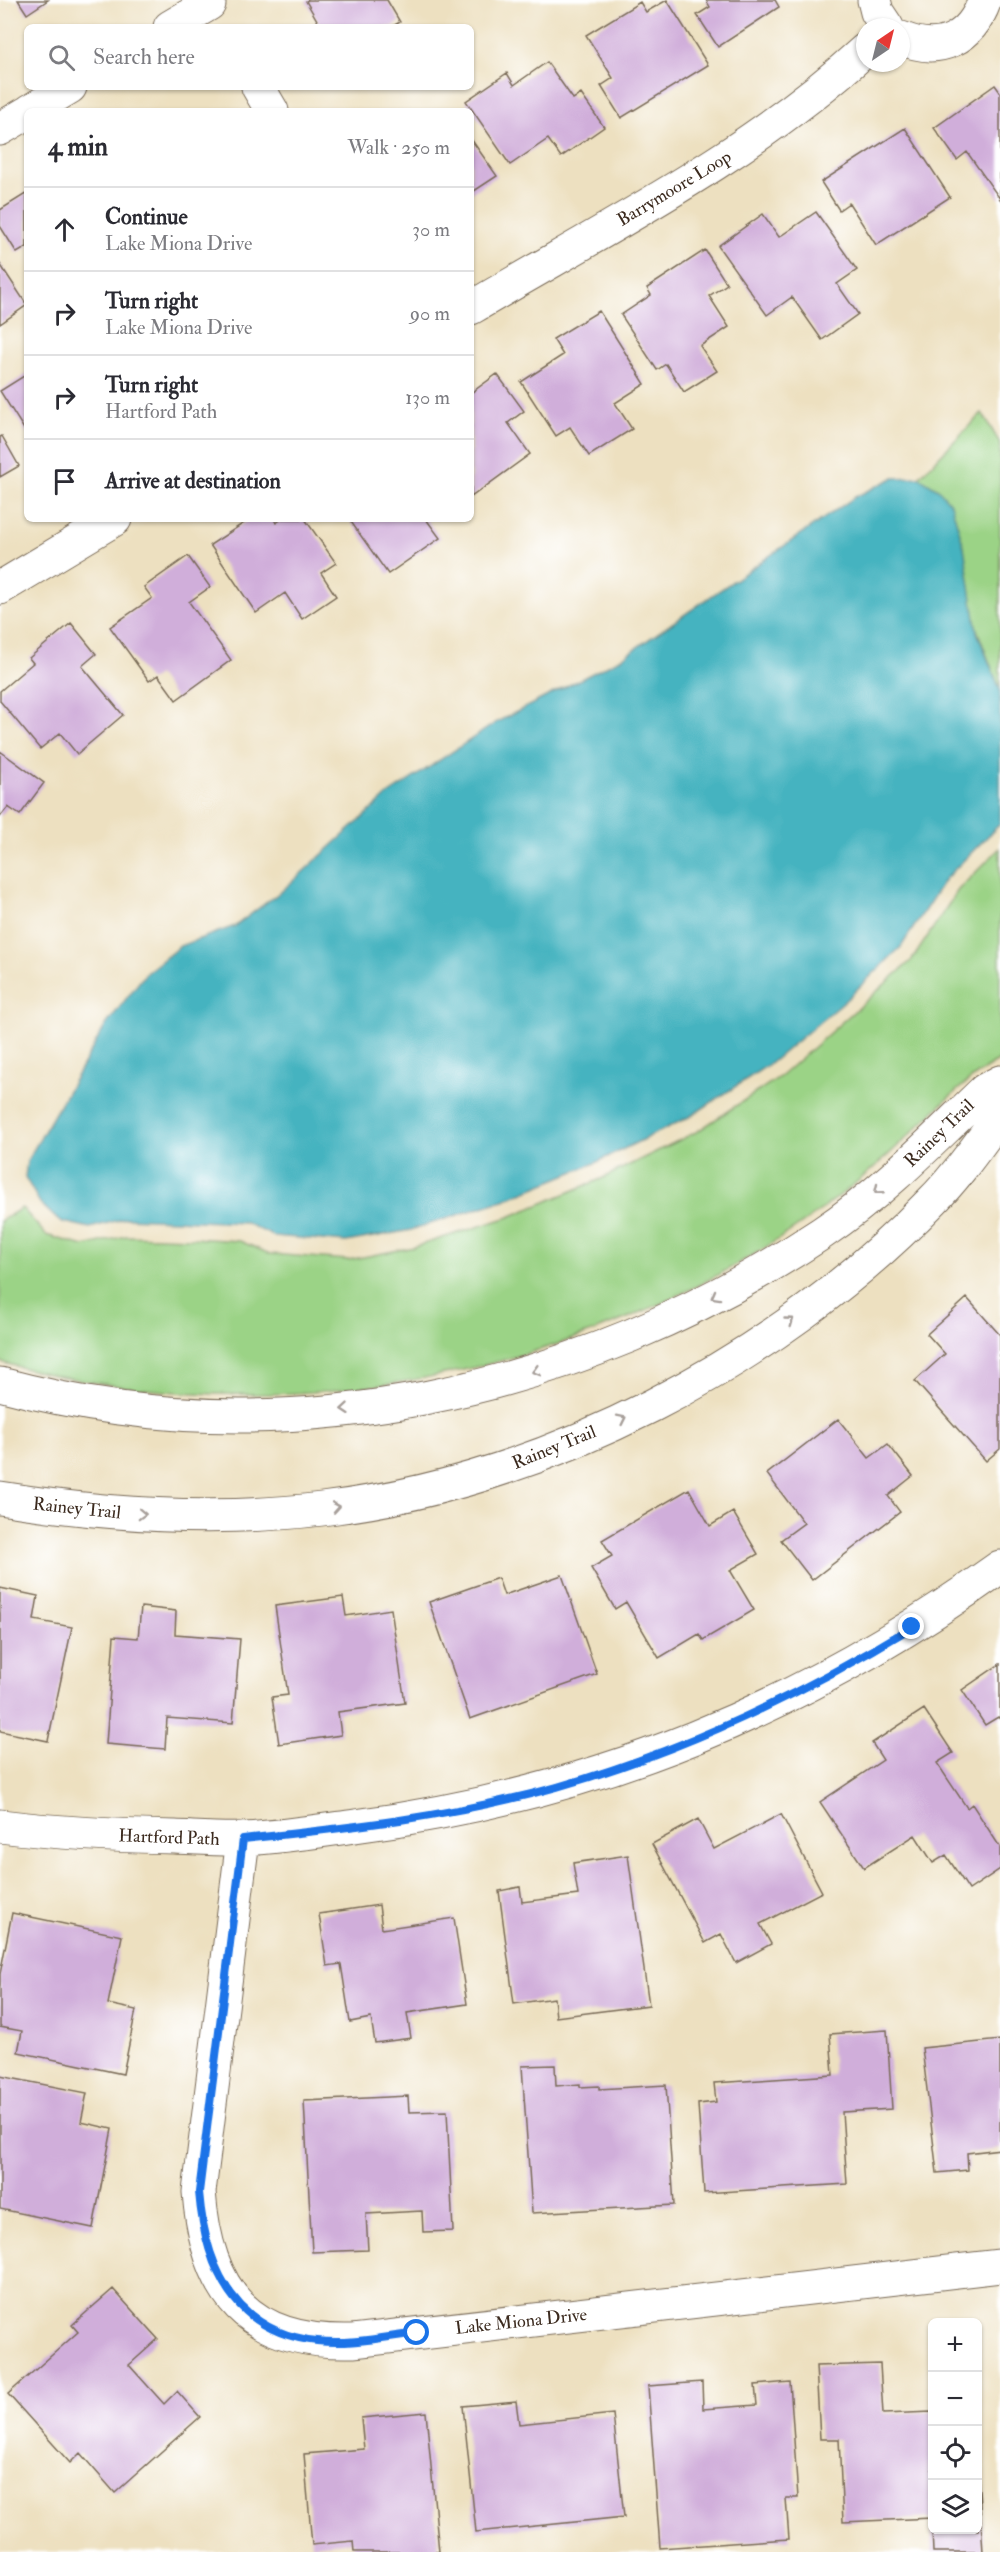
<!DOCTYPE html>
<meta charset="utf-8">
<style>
body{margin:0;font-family:"IM FELL Double Pica",serif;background:#f7f7f7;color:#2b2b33}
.controls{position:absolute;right:18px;bottom:18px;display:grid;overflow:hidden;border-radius:9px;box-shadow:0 2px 4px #0004}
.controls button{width:54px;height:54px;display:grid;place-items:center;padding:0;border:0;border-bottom:2px solid #e1e1e2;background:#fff;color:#2b2b33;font:30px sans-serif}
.compass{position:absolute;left:856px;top:18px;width:54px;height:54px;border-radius:50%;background:#fff;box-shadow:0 2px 4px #0004;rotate:35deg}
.stop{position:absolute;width:18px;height:18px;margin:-14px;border:4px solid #1a73e8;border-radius:50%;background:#fff}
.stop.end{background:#1a73e8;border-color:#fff;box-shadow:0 2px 6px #0008}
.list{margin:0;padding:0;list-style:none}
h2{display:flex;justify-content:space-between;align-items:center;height:78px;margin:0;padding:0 24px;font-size:26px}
h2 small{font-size:20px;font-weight:400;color:#7c7c81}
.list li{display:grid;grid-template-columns:39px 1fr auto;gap:18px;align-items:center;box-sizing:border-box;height:84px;padding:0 24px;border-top:2px solid #e1e1e2}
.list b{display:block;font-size:22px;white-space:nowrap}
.list p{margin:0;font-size:20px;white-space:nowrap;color:#7c7c81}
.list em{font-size:20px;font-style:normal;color:#7c7c81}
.icon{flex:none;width:33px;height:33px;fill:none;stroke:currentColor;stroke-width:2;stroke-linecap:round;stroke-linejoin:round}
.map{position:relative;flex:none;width:1000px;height:2552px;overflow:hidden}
.search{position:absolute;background:#fff;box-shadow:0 2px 4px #0004;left:24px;top:24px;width:450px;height:66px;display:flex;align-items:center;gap:15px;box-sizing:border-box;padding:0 21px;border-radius:9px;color:#7c7c81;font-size:22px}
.panel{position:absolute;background:#fff;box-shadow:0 2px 4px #0004;left:24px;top:108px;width:450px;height:414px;border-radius:9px}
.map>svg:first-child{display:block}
.green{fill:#9bd386;stroke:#6b7e52;stroke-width:1.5}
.water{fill:#45b3c0;stroke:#406e6f;stroke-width:1.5}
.building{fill:#d0aeda}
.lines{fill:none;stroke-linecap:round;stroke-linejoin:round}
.minor-casing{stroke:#796a57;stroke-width:35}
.tertiary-casing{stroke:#796a57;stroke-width:35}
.minor{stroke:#fff;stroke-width:33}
.tertiary{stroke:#fff;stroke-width:33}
.oneway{stroke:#a79f9a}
.route{stroke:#1a73e8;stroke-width:8}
.labels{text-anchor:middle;stroke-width:4.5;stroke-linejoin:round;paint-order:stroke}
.street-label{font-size:18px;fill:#3b2a1e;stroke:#fff}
</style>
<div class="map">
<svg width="1000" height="2552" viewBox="0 0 1000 2552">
<rect width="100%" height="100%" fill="#fff"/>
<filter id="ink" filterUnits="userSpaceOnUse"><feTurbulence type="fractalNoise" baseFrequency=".0167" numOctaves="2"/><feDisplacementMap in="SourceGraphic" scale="12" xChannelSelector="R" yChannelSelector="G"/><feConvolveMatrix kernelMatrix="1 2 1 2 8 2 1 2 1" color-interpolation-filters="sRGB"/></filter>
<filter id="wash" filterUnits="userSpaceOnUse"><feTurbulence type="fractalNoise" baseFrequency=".008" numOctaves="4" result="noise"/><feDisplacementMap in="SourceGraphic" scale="24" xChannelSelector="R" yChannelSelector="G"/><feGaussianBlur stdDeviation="1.35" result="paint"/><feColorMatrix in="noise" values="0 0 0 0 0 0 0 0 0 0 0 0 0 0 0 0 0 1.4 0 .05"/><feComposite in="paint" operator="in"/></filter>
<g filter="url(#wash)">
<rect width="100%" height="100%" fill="#ede0c0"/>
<path class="green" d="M 982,413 L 1000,443 L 1000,690 L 919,477 Z
M 1000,848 L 1000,1060 C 953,1086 920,1128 879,1163 C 859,1181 836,1199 814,1215 C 584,1379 273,1437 0,1362 L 0,1221 L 22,1208 L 46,1235 L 84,1246 L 126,1236 L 192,1238 L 240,1241 L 270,1254 L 348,1260 L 414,1247 L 509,1217 L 601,1179 L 698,1131 L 781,1076 L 912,960 L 958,890 Z"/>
<path class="water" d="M 919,477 L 938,489 L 951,504 L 964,547 L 977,632 L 1000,690 L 1000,824 L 945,879 L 901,947 L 848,998 L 771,1063 L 691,1116 L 595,1163 L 504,1200 L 411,1230 L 346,1242 L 273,1236 L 246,1223 L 126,1218 L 90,1228 L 59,1221 L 40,1203 L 25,1177 L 27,1161 L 106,1025 L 146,973 L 180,946 L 235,926 L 283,890 L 389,794 L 497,722 L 620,659 L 855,497 L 893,478 Z"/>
<g id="blocks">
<path class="building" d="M 18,0 L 48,0 L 27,14 Z
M 308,0 L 387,0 L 400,22 L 391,27 L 321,27 L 306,1 Z
M 667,0 L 708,65 L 621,118 L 601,86 L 613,78 L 586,35 L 640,2 L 646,12 Z
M 706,0 L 775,0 L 779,7 L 718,47 L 697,15 L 710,7 Z
M 547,62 L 573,99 L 581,94 L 604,127 L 561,157 L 548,139 L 510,165 L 466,101 L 507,73 L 514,85 Z
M 995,85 L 1000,92 L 1000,199 L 967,152 L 957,160 L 934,128 Z
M 905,128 L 950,197 L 876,245 L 849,203 L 839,210 L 821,182 Z
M 471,139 L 497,176 L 471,193 Z
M 27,193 L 27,247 L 17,253 L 0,226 L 0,210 Z
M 816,212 L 857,270 L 837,284 L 858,314 L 822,340 L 792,297 L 767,315 L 718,246 L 763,214 L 779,237 Z
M 705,250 L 727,284 L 709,296 L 729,327 L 700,346 L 717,371 L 684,392 L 666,364 L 657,370 L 621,315 L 651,295 L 647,288 Z
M 0,264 L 27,305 L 0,324 Z
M 599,311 L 645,384 L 615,403 L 632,429 L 589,456 L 570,427 L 556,436 L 521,382 L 563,355 L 553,339 Z
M 27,374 L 27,434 L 0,391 Z
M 497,374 L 524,411 L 508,423 L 530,454 L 471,497 L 471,393 Z
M 2,436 L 19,466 L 0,477 L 0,437 Z
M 250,519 L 274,519 L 276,523 L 282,519 L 305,519 L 336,563 L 321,573 L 336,596 L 302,619 L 285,593 L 256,613 L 210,545 Z
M 349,519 L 426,519 L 440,538 L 388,574 Z
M 188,556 L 210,587 L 189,602 L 231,660 L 176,700 L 158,675 L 149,681 L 110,627 L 152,598 L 144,587 Z
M 71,623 L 96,654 L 82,666 L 123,715 L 77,754 L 60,733 L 40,749 L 0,701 L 0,691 L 33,663 L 29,658 Z
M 0,751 L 44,783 L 20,815 L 8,807 L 0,817 Z
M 967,1298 L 1000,1335 L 1000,1449 L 986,1461 L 915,1381 L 945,1354 L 927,1334 Z
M 838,1419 L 869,1458 L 888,1444 L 913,1476 L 888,1496 L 900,1512 L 812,1580 L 781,1540 L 804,1523 L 767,1474 Z
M 689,1489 L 710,1526 L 733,1512 L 758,1554 L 730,1570 L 754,1610 L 703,1640 L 699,1634 L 659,1658 L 626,1602 L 615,1609 L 591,1568 L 612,1556 L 602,1540 Z
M 562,1575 L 597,1674 L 470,1719 L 429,1602 L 498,1578 L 504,1595 Z
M 0,1588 L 38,1596 L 34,1620 L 72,1627 L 48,1741 L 0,1731 Z
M 343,1597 L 346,1616 L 391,1609 L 405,1703 L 338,1712 L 341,1735 L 279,1744 L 272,1697 L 288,1695 L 275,1606 Z
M 141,1607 L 176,1611 L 175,1634 L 240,1639 L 233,1723 L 167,1718 L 165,1749 L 106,1744 L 114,1636 L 138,1638 Z
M 1000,1664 L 1000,1719 L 998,1717 L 985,1725 L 962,1690 Z
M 924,1709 L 953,1753 L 937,1763 L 967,1808 L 972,1804 L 1000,1847 L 1000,1869 L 969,1890 L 946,1855 L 933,1863 L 915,1835 L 864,1868 L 820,1802 L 883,1760 L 872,1743 Z
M 781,1814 L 822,1892 L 760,1924 L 771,1944 L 736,1963 L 721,1934 L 705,1943 L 652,1844 L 698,1819 L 714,1849 Z
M 628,1855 L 649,2005 L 556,2017 L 554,1998 L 514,2004 L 499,1891 L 520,1887 L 522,1902 L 578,1895 L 573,1863 Z
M 379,1905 L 382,1929 L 454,1918 L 467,2004 L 407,2013 L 411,2038 L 375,2043 L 371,2018 L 350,2022 L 341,1964 L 327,1966 L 319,1914 Z
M 12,1913 L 122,1936 L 108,2004 L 136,2010 L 123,2074 L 18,2052 L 22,2031 L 0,2027 L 0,1974 Z
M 887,2030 L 892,2109 L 842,2112 L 847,2184 L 704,2193 L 698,2104 L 716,2102 L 714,2083 L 833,2075 L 830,2034 Z
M 1000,2040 L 1000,2149 L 967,2153 L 968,2170 L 937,2173 L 922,2048 Z
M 555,2065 L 556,2086 L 580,2084 L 580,2087 L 599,2086 L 599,2089 L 666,2085 L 674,2205 L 532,2213 L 522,2066 Z
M 0,2076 L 87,2093 L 81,2122 L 112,2129 L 93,2228 L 0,2209 Z
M 408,2096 L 409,2112 L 447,2111 L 453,2231 L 423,2232 L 422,2211 L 366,2214 L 368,2250 L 312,2252 L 304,2101 Z
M 113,2289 L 158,2339 L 129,2365 L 164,2404 L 177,2391 L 200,2417 L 115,2493 L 80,2453 L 70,2463 L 8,2394 L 78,2332 L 72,2325 Z
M 880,2364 L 883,2414 L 932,2412 L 932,2518 L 843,2522 L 839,2439 L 820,2439 L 816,2366 Z
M 702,2382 L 703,2409 L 757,2405 L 755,2385 L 790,2382 L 798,2498 L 786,2498 L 789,2539 L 660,2548 L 648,2386 Z
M 516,2401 L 519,2424 L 613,2414 L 624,2517 L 476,2532 L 463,2406 Z
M 426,2412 L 439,2552 L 354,2552 L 353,2541 L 312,2545 L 304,2454 L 364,2449 L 361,2418 Z
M 978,2474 L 983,2552 L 933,2552 L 932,2530 L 978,2530 Z"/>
</g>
</g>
<g filter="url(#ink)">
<use href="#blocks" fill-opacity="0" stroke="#796a57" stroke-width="1.5"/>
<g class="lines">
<g class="minor-casing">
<path id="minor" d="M 874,0 L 877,12 L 887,27
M 170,27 L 209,4
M 901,38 C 940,55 971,39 985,0
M 258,87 L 272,111
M 30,111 L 70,87
M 0,129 L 27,113
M 471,308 C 606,228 749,156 865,50
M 0,588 L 115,519
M 0,1826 C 58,1833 116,1836 175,1837 C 198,1838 222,1840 244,1839 C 281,1837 319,1831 355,1826 C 596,1794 803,1709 1000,1567
M 243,1839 L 199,2192 C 207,2293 248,2344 353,2341 L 1000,2266"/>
</g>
<g class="tertiary-casing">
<path id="tertiary" d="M 0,1384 C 284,1461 581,1393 822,1233 C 882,1193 933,1140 985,1090 L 1000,1082
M 0,1498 C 106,1515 215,1522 322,1509 C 546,1482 777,1362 933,1200 C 958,1175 979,1144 1000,1116"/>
</g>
<use href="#minor" class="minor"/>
<use href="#tertiary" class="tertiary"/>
</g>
<defs><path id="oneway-chevron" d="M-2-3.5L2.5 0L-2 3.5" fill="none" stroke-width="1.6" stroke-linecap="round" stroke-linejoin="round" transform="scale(1.5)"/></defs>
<g class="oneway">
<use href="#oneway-chevron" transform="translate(878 1190) rotate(141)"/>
<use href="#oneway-chevron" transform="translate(715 1296) rotate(151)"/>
<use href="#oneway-chevron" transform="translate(790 1321) rotate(-36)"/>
<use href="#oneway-chevron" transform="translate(536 1371) rotate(164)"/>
<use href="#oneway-chevron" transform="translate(345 1409) rotate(175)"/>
<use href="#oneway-chevron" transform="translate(622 1419) rotate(-26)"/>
<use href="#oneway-chevron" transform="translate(336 1507) rotate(-10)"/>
<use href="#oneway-chevron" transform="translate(142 1514) rotate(2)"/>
</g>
</g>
<g class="lines" filter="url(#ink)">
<path class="route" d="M 417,2333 C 385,2337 349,2345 317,2341 C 233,2332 205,2266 199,2192 L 243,1839 C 349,1828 455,1816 557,1787 C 682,1751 801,1695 912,1627"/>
</g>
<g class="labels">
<g class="street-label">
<text transform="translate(674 188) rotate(-31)" y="6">Barrymoore Loop</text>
<text transform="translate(939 1133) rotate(-44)" y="6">Rainey Trail</text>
<text transform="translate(554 1447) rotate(-22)" y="6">Rainey Trail</text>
<text transform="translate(77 1508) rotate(6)" y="6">Rainey Trail</text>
<text transform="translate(169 1837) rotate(2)" y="6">Hartford Path</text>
<text transform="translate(521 2321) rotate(-6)" y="6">Lake Miona Drive</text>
</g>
</g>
</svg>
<div class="controls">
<button>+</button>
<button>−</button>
<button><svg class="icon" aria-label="locate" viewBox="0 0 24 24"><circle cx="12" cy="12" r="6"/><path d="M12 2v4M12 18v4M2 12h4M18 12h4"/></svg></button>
<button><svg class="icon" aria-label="layers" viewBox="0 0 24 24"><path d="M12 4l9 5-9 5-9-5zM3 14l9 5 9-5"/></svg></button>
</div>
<svg class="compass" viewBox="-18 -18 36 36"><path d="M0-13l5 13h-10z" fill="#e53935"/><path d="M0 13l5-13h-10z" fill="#7c7c81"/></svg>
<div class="stop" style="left:417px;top:2333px"></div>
<div class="stop end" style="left:912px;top:1627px"></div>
<div class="search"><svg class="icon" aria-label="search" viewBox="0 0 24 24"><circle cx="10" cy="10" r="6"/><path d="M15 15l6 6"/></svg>Search here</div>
<section class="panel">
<h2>4 min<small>Walk · 250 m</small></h2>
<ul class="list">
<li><svg class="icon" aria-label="ahead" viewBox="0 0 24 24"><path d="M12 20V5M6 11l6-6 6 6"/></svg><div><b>Continue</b><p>Lake Miona Drive</p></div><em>30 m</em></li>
<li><svg class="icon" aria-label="right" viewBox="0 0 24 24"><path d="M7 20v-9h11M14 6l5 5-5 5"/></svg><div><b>Turn right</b><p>Lake Miona Drive</p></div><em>90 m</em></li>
<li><svg class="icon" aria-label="right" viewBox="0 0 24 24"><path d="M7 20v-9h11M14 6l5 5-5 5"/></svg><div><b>Turn right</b><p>Hartford Path</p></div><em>130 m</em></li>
<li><svg class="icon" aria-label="arrive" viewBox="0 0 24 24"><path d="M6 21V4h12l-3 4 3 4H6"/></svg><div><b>Arrive at destination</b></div></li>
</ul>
</section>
</div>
